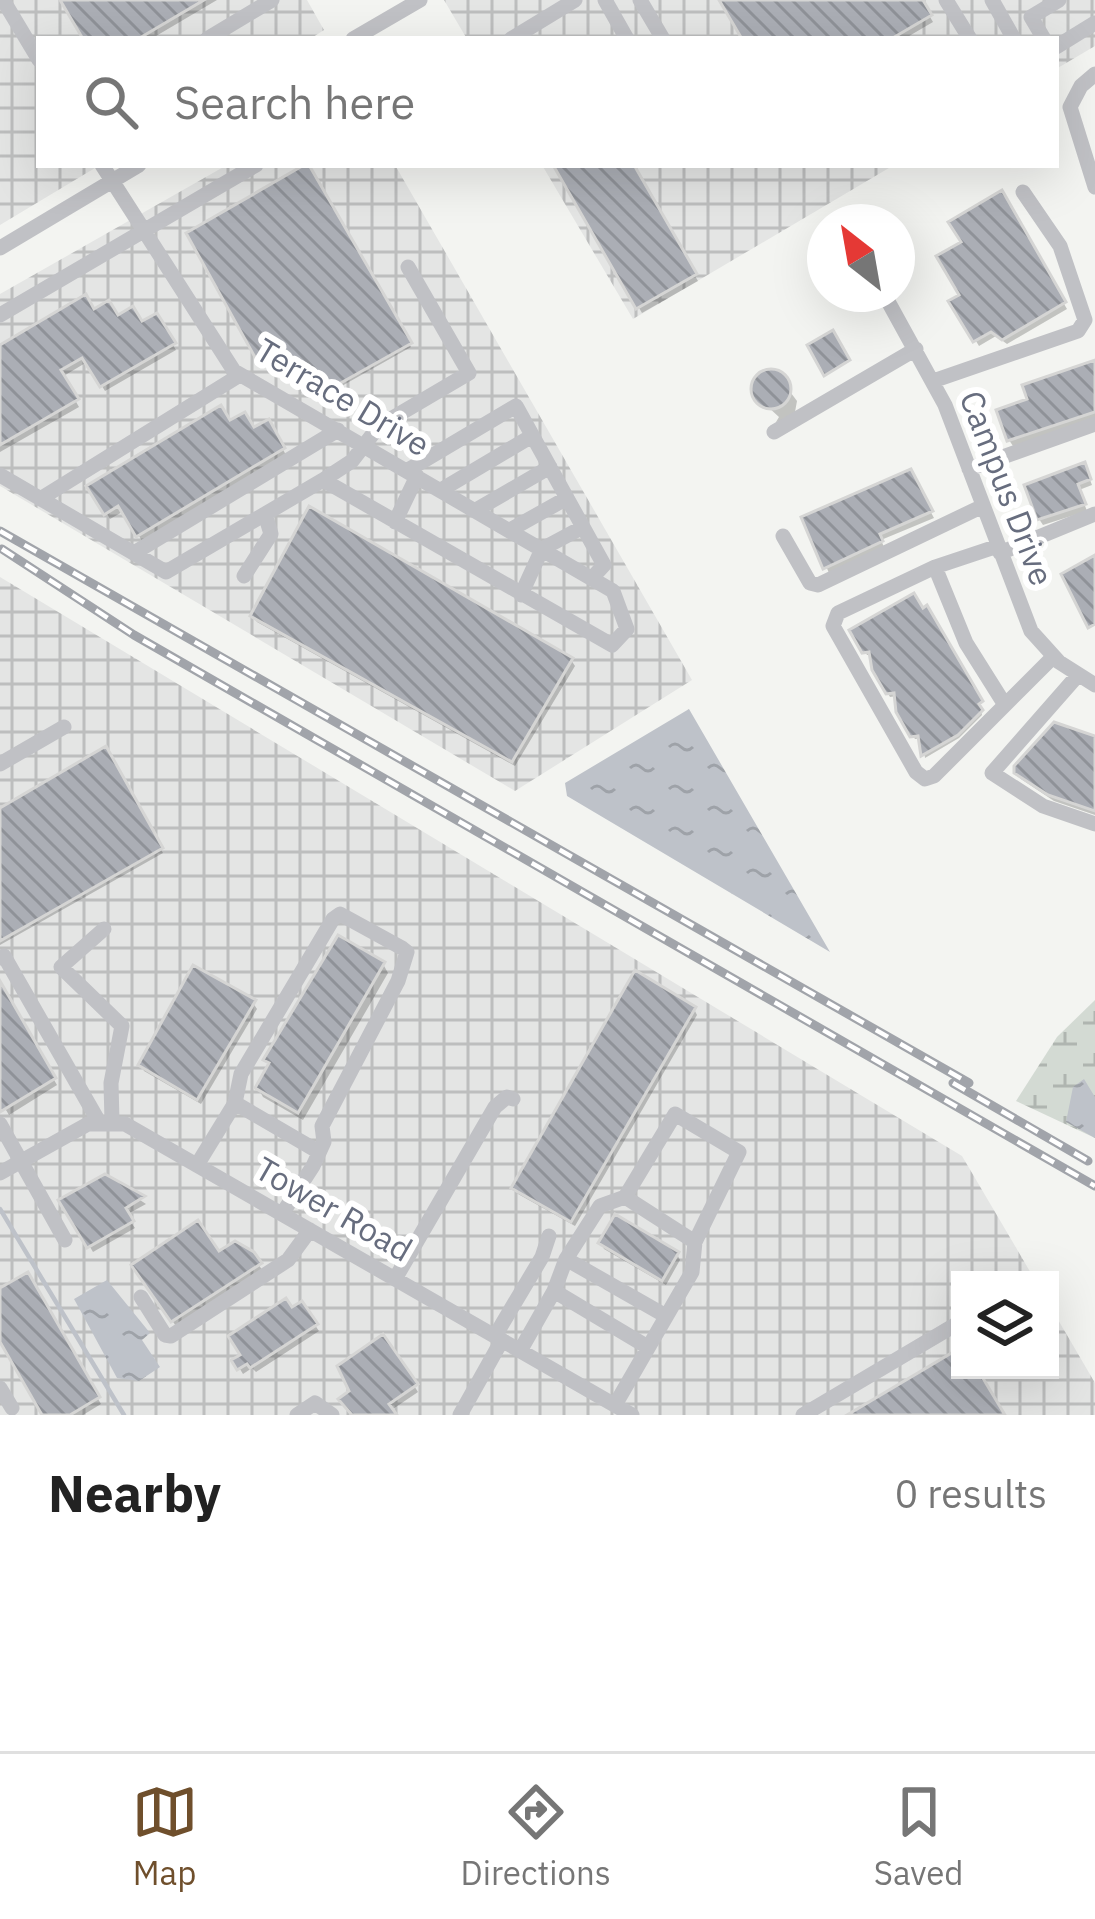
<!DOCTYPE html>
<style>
body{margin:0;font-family:"IBM Plex Sans",sans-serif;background:#f6f6f6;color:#222}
.controls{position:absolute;right:36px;bottom:36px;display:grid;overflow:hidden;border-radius:0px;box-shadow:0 12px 48px #0002}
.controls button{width:108px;height:108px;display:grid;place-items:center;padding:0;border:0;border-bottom:3px solid #e0e0e0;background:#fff;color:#222;font:60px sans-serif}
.compass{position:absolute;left:807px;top:204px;width:108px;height:108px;border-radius:50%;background:#fff;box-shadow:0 12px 48px #0002;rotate:329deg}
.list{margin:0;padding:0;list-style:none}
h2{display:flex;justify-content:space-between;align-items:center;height:156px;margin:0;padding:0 48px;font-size:51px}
h2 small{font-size:39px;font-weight:400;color:#767676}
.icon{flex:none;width:66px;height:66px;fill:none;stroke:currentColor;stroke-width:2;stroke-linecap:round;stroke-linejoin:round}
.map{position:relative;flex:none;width:1095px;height:1415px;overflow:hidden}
.search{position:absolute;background:#fff;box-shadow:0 12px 48px #0002;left:36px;right:36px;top:36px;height:132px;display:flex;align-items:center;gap:30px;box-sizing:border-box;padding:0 42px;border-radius:0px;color:#767676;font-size:45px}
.sheet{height:336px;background:#fff}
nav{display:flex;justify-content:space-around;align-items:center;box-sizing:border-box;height:168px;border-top:3px solid #e0e0e0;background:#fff;font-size:33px;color:#767676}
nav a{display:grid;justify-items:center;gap:6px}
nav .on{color:#6f4f2c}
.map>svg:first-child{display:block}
.industrial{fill:url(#industrial-grid)}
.wetland{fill:url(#wetland-marsh)}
.water{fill:url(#water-ripples)}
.shadow{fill:#0003}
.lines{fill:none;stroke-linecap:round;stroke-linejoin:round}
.stream{stroke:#bec2c9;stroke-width:4.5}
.building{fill:url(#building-back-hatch);stroke:#d5d5d4;stroke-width:3}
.minor{stroke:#c0c1c5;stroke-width:15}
.rail-casing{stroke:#a1a4aa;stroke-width:9}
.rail{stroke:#fff;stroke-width:4.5;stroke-dasharray:14;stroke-linecap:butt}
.labels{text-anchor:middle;stroke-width:12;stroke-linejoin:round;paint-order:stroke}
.street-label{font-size:33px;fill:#676d7e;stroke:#fff}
</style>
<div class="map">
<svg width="1095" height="1415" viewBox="0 0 1095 1415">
<defs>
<pattern id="industrial-grid" width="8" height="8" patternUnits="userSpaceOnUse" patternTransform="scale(3)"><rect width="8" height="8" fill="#e4e5e4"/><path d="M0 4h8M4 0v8" fill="none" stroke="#bdbebe"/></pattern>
<pattern id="wetland-marsh" width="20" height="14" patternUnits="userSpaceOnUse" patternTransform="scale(3)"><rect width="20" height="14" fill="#d3dad3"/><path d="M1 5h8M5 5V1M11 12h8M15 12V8" fill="none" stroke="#afb5b0"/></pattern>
<pattern id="water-ripples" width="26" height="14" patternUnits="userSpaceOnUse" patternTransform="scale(3)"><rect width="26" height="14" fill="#bec2c9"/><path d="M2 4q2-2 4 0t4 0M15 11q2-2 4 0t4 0" fill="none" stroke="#9ea2a8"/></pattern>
<pattern id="building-back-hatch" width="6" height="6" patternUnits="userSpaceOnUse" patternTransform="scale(3)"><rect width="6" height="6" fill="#abaeb5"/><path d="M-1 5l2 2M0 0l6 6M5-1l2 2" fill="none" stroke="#8f9298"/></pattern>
</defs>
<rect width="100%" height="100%" fill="#f3f4f1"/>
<path class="industrial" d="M 0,0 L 307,0 L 324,30 L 310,39 L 39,39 L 39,165 L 100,165 L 0,225 Z
M 444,0 L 1095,0 L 1095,46 L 1056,69 L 1056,39 L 467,39 Z
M 227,165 L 395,165 L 692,680 L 515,791 L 0,486 L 0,294 Z
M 542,165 L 894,165 L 633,319 Z
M 0,577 L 962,1156 L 1035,1280 L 960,1280 L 960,1370 L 1050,1370 L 1050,1306 L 1095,1383 L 1095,1415 L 0,1415 Z"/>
<path class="wetland" d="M 1095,1000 L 1095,1138 L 1016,1101 L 1057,1037 Z"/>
<path class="water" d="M 689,709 L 830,952 L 567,796 L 565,783 Z
M 1084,1079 L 1095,1097 L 1095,1138 L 1066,1122 L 1073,1087 Z
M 107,1280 L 150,1333 L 142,1340 L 160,1367 L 139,1381 L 117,1378 L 74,1299 Z"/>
<path class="shadow" d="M 63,0 L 217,0 L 151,39 L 87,39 Z
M 723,0 L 920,0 L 933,22 L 904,39 L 745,39 Z
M 556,165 L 630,165 L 698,281 L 642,313 Z
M 307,167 L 411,347 L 324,396 L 262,362 L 190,234 Z
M 1000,194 L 1067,309 L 1007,344 L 996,336 L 979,346 L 952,302 L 963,296 L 965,243 Z
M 93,313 L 141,325 L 156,317 L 176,350 L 105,391 L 87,362 L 62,377 L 79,407 L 0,452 L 0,349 Z
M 1095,363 L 1095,419 L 1013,446 L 1009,440 L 1031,401 Z
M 766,373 L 776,373 L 797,401 L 795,412 L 787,420 L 776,422 L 779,417 L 755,395 L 758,379 Z
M 268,423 L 286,455 L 142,541 L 124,511 L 110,519 L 91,487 L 229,424 L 253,430 Z
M 1087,472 L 1092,485 L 1079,490 L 1087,511 L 1043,525 L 1039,519 Z
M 910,473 L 934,518 L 881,540 L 884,547 L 829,573 L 805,518 Z
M 253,616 L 571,660 L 575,666 L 515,766 L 257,622 Z
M 853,631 L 980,703 L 982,715 L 959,738 L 925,758 L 922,738 L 915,739 L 899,712 L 897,696 L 890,697 L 874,669 L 873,655 L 867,655 Z
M 1095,739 L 1095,815 L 1054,801 L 1021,779 L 1017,772 Z
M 105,750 L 163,853 L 0,945 L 0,810 Z
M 383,964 L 388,973 L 303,1120 L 263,1097 L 258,1088 L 270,1067 L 267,1060 Z
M 0,987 L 57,1085 L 9,1115 L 0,1100 Z
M 253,1003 L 257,1009 L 201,1104 L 144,1071 L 141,1065 Z
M 694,1009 L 697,1015 L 575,1226 L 518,1194 L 514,1188 Z
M 105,1177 L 146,1204 L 126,1215 L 135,1228 L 93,1252 L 63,1201 Z
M 601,1243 L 677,1254 L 680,1260 L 666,1285 L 604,1249 Z
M 252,1254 L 264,1273 L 178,1329 L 140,1274 L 218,1255 Z
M 26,1276 L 101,1404 L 83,1415 L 45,1415 L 0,1336 L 0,1291 Z
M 301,1305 L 319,1331 L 256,1372 L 252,1368 L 243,1374 L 235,1361 Z
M 383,1338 L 418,1392 L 390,1411 L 353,1392 Z"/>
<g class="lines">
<path class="stream" d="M 0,1209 L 124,1415"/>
</g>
<path class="building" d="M 60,0 L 204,0 L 138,39 L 83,39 Z
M 719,0 L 923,0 L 932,15 L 891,39 L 742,39 Z
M 304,165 L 309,165 L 412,343 L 321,394 L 256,359 L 186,233 Z
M 553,165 L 634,165 L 697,274 L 636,309 Z
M 1002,190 L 1066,302 L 1002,340 L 991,332 L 973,342 L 948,301 L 959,295 L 936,256 L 961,242 L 948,222 Z
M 86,294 L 94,309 L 109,300 L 118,315 L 133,306 L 142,321 L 157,313 L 176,343 L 100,387 L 82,358 L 61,370 L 79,399 L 0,445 L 0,345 Z
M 833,330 L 850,360 L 824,376 L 807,345 Z
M 1095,360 L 1095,412 L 1007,441 L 996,410 L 1027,399 L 1022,385 Z
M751 389a20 20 0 1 1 40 0a20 20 0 1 1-40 0Z
M 221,405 L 230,420 L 245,412 L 254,427 L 269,419 L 285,448 L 136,537 L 118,506 L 104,515 L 86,486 Z
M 1085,462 L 1091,479 L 1078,484 L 1086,504 L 1037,520 L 1024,485 Z
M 911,469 L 933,511 L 880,534 L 883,541 L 823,569 L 801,517 Z
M 309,506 L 573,658 L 512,762 L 250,616 Z
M 1095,555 L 1095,624 L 1088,628 L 1061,574 Z
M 914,593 L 923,608 L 927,605 L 983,701 L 979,704 L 983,710 L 958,735 L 921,756 L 918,736 L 910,737 L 896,712 L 894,693 L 886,694 L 872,670 L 869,652 L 862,653 L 849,630 Z
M 1054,722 L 1095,736 L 1095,811 L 1048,795 L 1014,773 L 1014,766 Z
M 106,746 L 163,848 L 0,941 L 0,808 Z
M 338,935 L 385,962 L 298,1113 L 255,1088 L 269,1063 L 263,1060 Z
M 193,965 L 256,1000 L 197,1100 L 138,1065 Z
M 635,970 L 696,1007 L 571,1222 L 511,1188 Z
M 0,981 L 56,1078 L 0,1112 Z
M 105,1174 L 145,1196 L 126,1208 L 134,1221 L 87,1248 L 58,1200 Z
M 615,1214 L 679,1252 L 662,1281 L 598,1243 Z
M 198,1220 L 219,1251 L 235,1241 L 254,1252 L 262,1263 L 171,1322 L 131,1265 Z
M 28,1272 L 100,1397 L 70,1415 L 42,1415 L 0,1342 L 0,1288 Z
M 286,1298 L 292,1307 L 302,1301 L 318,1324 L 250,1368 L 247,1364 L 237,1370 L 231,1360 L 240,1355 L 228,1336 Z
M 383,1334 L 418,1384 L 389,1404 L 397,1415 L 352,1415 L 338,1399 L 349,1391 L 337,1366 Z
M 960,1348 L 960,1370 L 978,1370 L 1005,1415 L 847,1415 Z"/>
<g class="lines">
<path class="minor" d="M 3,0 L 39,60
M 605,0 L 627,39
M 640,0 L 663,39
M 946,0 L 970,39
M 992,0 L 1014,39
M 207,39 L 272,0
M 353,39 L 420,0
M 511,39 L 575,0
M 1044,39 L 1031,17 L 1059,0
M 1056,47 L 1095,23
M 1095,74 L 1081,86 L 1070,107 L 1095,187
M 102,165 L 234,371 L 613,591 L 627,629 L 612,645 L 323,480 L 352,461 L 379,426 L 469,373 L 408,267
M 0,248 L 139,165
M 884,294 L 945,405 L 1031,631 L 1059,662 L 1095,685
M 0,315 L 256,165
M 933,381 L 1078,331 L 1085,320 L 1060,246 L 1023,192
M 774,432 L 916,349
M 969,469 L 1095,424
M 408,470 L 516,406 L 604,565 L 592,578
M 0,475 L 166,572 L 323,480
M 441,490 L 532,436
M 40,499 L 240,375
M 476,510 L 550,467
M 395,522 L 417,476
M 510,530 L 567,498
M 783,536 L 810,583 L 818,585 L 983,506
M 998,546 L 935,567 L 838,613 L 833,626 L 916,772 L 925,779 L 934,776 L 1053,657
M 134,553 L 338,430
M 1000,553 L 1095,514
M 935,567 L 966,643 L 1005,705
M 244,576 L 271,534 L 265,514
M 521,595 L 542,549 L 583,527
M 1078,675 L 992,773 L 1043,806 L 1095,824
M 0,764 L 64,727
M 104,929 L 61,967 L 122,1026 L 111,1083 L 112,1121
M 0,958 L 4,956 L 99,1122
M 235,1103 L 319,1152
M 0,1124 L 65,1240
M 197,1165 L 235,1103 L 241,1074 L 333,919 L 340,914 L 402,948 L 407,952 L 398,981 L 322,1126 L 324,1142 L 313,1166 L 282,1214
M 0,1173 L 88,1124 L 125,1124 L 632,1415
M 566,1259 L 666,1316
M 395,1279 L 495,1107 L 507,1097 L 513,1099
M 554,1291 L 646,1346
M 141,1297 L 165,1335 L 171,1336 L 288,1260 L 310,1230
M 495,1336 L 542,1257 L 549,1236
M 520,1351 L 554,1291 L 566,1259 L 600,1206 L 625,1197
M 0,1388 L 12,1408
M 615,1405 L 692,1272 L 695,1242 L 739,1152 L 675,1114 L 625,1197 L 695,1242
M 297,1415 L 315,1403 L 332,1415
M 460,1415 L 502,1340
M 803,1415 L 960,1322"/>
<g class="rail-casing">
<path id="rail" d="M 0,531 L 969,1083
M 2,549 L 134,635 L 1095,1186
M 953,1083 L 1088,1161"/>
</g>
<use href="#rail" class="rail"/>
</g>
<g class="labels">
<g class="street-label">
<text transform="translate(343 397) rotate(31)" y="12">Terrace Drive</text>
<text transform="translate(1007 488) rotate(69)" y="12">Campus Drive</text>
<text transform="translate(334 1209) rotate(30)" y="12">Tower Road</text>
</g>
</g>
</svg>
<div class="controls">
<button><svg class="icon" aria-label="layers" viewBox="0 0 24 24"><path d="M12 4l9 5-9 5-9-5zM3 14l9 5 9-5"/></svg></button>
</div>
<svg class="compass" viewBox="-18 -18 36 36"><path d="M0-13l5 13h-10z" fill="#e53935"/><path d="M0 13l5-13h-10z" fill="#767676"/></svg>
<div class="search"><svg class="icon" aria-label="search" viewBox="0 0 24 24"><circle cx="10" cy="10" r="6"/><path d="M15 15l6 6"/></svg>Search here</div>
</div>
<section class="sheet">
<h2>Nearby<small>0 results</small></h2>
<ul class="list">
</ul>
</section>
<nav>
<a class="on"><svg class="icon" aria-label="map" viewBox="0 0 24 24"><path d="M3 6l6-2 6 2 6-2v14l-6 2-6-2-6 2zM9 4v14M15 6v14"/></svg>Map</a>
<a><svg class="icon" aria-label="directions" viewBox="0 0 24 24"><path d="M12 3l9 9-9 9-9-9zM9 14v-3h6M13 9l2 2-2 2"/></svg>Directions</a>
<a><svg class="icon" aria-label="saved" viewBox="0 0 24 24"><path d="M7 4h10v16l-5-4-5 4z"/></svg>Saved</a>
</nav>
